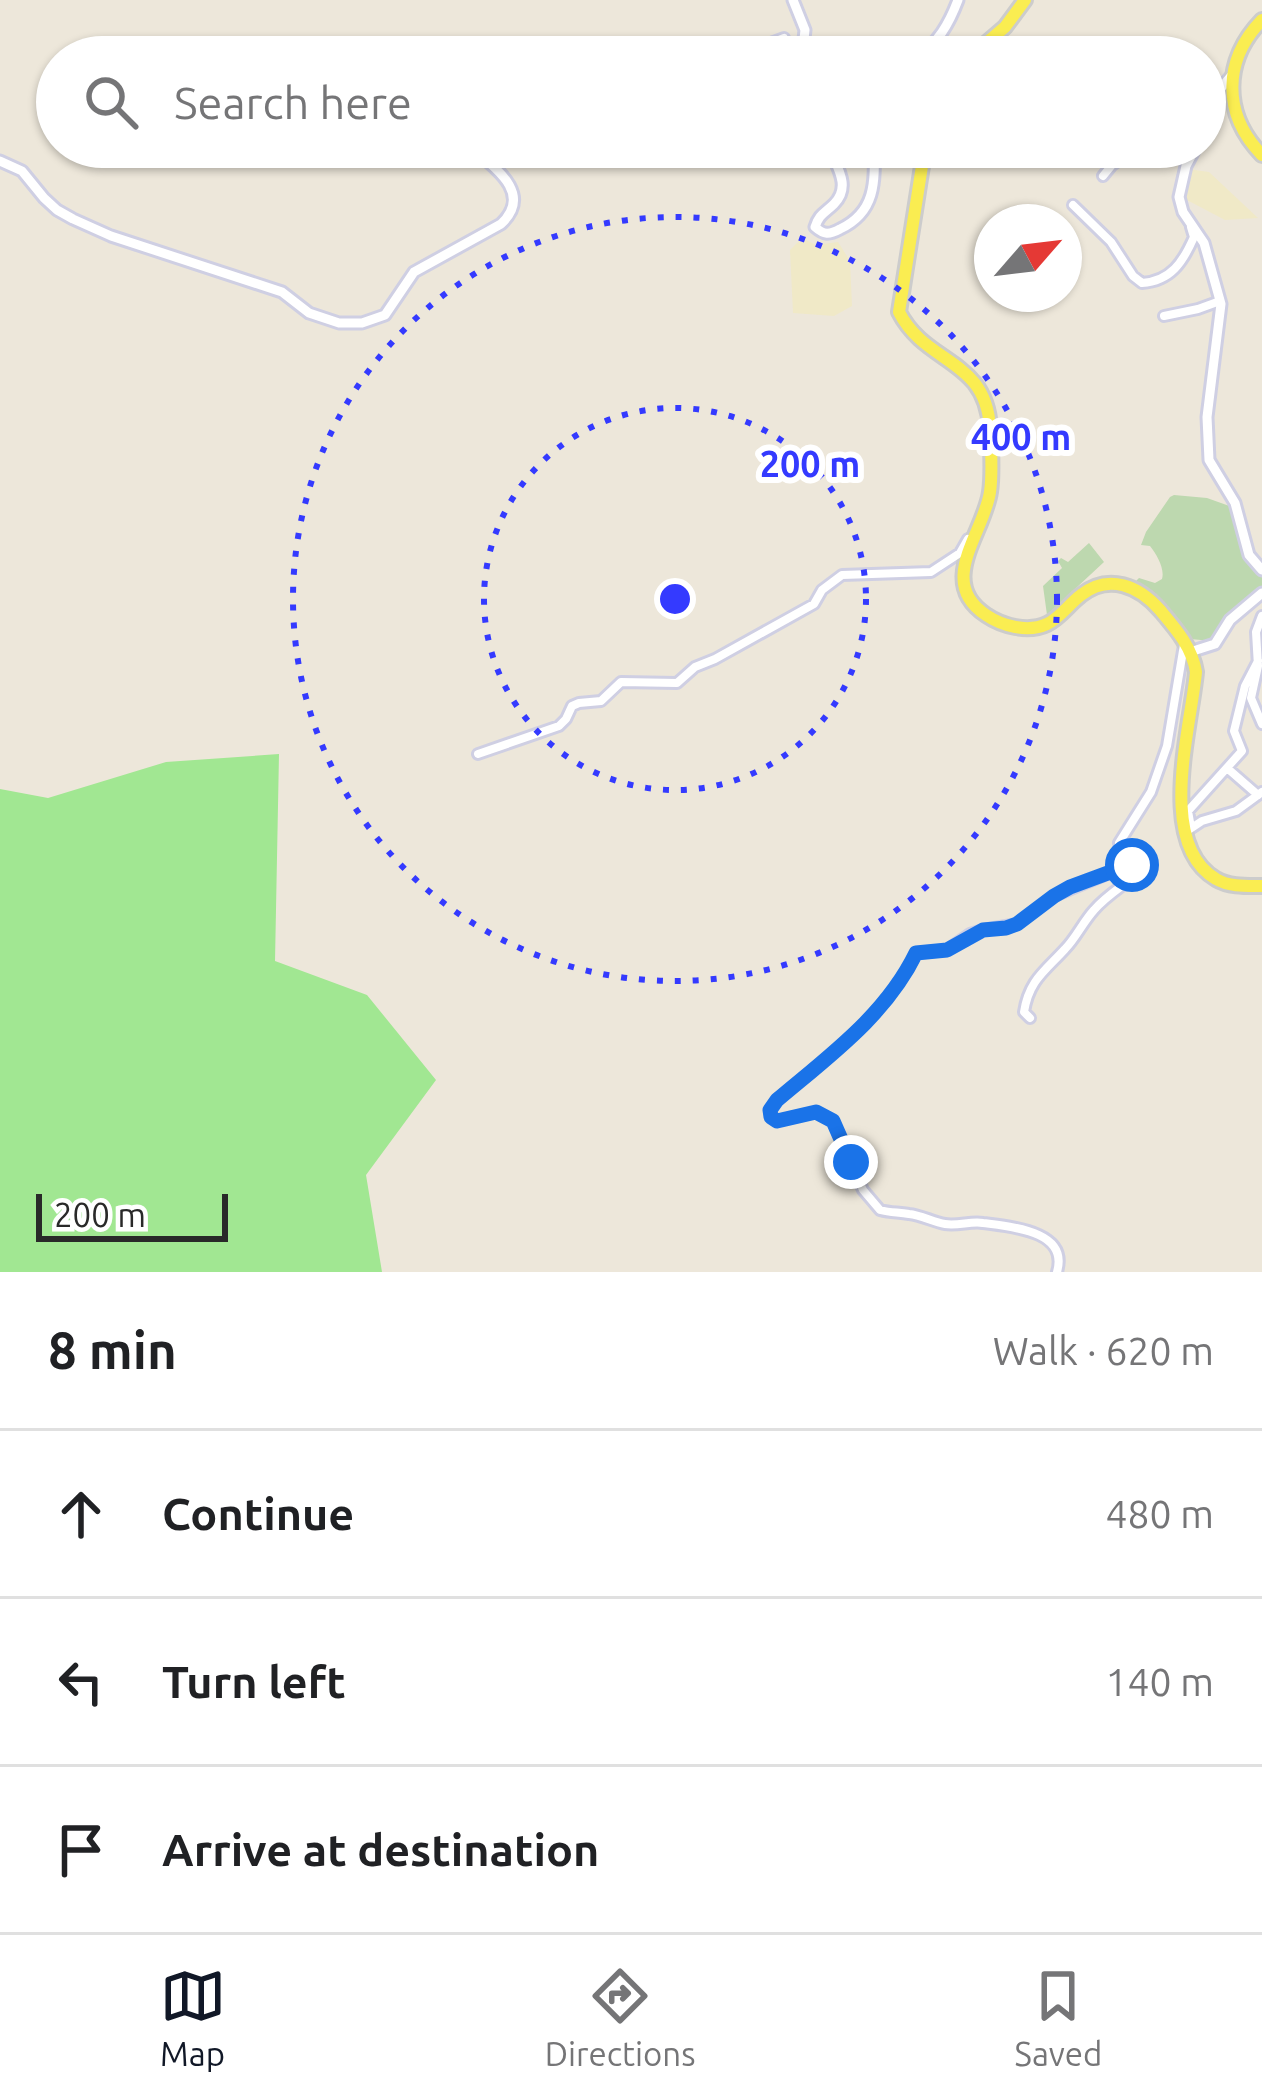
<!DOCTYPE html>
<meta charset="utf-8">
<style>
body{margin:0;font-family:Ubuntu,sans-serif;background:#f6f6f6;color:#202124}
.compass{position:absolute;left:974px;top:204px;width:108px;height:108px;border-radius:50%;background:#fff;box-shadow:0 3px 9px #0004;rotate:62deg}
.scale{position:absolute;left:36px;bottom:30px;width:192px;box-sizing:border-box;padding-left:12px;border:6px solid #292929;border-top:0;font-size:33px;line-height:42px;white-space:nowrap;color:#292929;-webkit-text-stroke:9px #fff;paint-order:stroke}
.stop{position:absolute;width:36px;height:36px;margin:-27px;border:9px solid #1a73e8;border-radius:50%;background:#fff}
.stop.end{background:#1a73e8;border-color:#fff;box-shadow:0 3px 12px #0008}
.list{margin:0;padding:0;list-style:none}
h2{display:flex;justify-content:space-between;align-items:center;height:156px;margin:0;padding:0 48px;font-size:51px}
h2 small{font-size:39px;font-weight:400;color:#757577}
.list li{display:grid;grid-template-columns:78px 1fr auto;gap:36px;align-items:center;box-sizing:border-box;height:168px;padding:0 48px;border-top:3px solid #e0e0e0}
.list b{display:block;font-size:45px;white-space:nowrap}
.list em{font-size:39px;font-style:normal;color:#757577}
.icon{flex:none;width:66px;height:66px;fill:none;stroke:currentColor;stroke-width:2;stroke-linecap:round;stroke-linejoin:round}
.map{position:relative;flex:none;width:1262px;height:1272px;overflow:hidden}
.search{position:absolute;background:#fff;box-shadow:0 3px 9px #0004;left:36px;right:36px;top:36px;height:132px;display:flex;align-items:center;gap:30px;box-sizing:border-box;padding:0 42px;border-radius:66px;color:#757577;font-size:45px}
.sheet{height:660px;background:#fff}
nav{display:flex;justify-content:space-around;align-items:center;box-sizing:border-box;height:168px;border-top:3px solid #e0e0e0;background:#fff;font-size:33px;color:#757577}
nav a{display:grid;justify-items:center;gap:6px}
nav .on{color:#111827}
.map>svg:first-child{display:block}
.education{fill:#f0e9c7}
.green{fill:#a1e792}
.cemetery{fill:#bdd8af}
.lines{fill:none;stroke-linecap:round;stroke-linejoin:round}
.minor-casing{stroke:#cfcfe3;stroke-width:14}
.tertiary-casing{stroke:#cfcfe3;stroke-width:15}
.secondary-casing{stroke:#cfcfe3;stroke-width:15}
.primary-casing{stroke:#ccc;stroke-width:18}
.minor{stroke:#fff;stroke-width:8}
.tertiary{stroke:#fff;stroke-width:9}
.secondary{stroke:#fff;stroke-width:9}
.primary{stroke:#faed51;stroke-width:12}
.route{stroke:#1a73e8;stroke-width:15}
.ring{fill:none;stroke:#343aff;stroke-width:6;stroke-dasharray:6 12}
.centre{fill:#343aff;stroke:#fff;stroke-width:6}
.ring-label{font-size:36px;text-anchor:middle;font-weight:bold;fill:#343aff;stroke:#fff;stroke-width:12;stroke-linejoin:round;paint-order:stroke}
</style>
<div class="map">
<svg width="1262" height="1272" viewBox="0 0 1262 1272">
<rect width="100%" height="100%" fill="#ede7da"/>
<path class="education" d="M 1188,169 L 1209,172 L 1258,218 L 1225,220 L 1185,199 Z
M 802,238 L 816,245 L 838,242 L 850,261 L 852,306 L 834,316 L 793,313 L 790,250 Z"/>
<path class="green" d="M 279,754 L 275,961 L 367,995 L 436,1080 L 366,1175 L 382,1272 L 0,1272 L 0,789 L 48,798 L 166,762 Z"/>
<path class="cemetery" d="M 1174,495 L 1207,498 L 1235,508 L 1244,555 L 1262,573 L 1262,588 L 1227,617 L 1212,641 L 1190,639 L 1150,594 L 1135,582 L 1139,578 L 1155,583 L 1162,579 C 1165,569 1157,555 1150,546 L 1141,545 L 1146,532 L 1170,497 Z
M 1089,543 L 1104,562 L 1047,615 L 1043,586 L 1062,568 L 1058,561 L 1061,558 L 1068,562 Z"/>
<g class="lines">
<g class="minor-casing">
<path id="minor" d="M 749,51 L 784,38 L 782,57
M 617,147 L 637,153 L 645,147
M 1103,176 L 1112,165 L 1139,147
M 1073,205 L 1111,242 L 1133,276 L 1142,283 C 1171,281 1183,262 1194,237 L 1191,227
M 1164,316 L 1198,309 L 1220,301
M 1262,616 L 1256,632 L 1258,666 L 1251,698 L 1262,724
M 478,754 L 559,726 L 566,719 L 572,706 L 579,703 L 601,701 L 621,682 L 677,683 L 695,667 L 715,659 L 814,604 L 822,590 L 842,575 L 931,572 L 960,553 L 968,539
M 1227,768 L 1258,795
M 1191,828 L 1188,811 L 1242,751 L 1234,731 L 1245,686 L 1258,661
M 1190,829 L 1202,821 L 1236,811 L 1262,792
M 1030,1018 L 1024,1012 C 1029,980 1045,971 1065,949 C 1076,938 1083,922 1094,910 C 1104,898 1118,889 1131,879 L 1134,873 L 1126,858
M 1057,1272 C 1069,1231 1013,1227 983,1223 C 971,1221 958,1226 945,1224 C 933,1222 921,1215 909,1214 C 898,1212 891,1213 880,1210 L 863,1190 L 833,1121 L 816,1112 L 777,1121 L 771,1117 L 770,1110 L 777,1100 C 829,1056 885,1016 916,953 L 947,950 L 970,934 L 983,930 L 1017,924 L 1054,896 L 1124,867 L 1126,858 L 1119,843 L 1151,792 L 1167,746 L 1184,645"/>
</g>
<g class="tertiary-casing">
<path id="tertiary" d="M 1205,124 L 1221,88 L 1232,75
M 759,147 L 772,153 L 786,155 L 798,147
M 1196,147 L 1186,166 L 1179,197 L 1183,212 L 1204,243 L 1221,304 L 1207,417 L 1209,460 L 1235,503 L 1249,555 L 1262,570
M 0,161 L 22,171 L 44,198 L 57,210 L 73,219 L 111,236 L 282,292 L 309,313 L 339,323 L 362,323 L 385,315 L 414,272 L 501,224 C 534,193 494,167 470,147
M 1190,652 L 1215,644 L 1230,620 L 1262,593"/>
</g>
<g class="secondary-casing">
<path id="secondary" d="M 793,0 L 805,30 L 802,57
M 917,57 C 938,43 949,24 958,0
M 829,147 C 836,166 852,186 834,204 C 825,213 819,214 815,227 C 824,235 829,235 840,229 C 876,212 875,182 874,147"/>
</g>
<g class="primary-casing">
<path id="primary" d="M 1262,20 C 1223,60 1222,114 1262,155
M 970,57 L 1005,27 L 1025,0
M 925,147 L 899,312 C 926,365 986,358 990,428 C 991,448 993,472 990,492 C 984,533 936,582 986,615 C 1002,626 1028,633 1047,624 C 1060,618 1069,604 1081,595 C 1109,573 1139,586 1160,610 C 1176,629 1192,647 1196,672 C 1191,727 1156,844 1216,879 C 1229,887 1247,886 1262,886"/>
</g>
<use href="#minor" class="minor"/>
<use href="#tertiary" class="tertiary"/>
<use href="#secondary" class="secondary"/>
<use href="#primary" class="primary"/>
</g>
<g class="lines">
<path class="route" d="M 851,1162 L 833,1121 L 816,1112 L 777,1121 L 771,1117 L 770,1110 L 777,1100 C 829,1056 886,1015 916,953 L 947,950 L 983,930 L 1006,928 L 1017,924 L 1054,896 L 1070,887 L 1124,867 L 1126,858 L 1132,865"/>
</g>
<g class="ring">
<circle cx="675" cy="599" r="191"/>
<circle cx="675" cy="599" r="382"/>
</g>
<circle cx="675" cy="599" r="18" class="centre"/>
<g class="ring-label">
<text x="1021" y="450">400 m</text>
<text x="810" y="477">200 m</text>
</g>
</svg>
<svg class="compass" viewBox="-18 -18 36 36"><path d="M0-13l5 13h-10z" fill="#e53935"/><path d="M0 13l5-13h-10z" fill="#757577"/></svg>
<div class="scale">200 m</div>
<div class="stop" style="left:1132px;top:865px"></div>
<div class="stop end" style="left:851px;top:1162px"></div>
<div class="search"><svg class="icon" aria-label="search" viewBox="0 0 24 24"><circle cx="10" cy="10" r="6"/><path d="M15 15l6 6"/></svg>Search here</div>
</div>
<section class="sheet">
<h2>8 min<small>Walk · 620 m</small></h2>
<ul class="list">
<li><svg class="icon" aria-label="ahead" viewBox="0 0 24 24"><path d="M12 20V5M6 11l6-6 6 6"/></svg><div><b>Continue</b></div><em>480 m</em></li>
<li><svg class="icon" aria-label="left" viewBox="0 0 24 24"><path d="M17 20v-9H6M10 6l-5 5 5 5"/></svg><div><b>Turn left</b></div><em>140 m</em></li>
<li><svg class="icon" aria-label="arrive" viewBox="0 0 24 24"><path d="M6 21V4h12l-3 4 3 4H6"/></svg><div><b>Arrive at destination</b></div></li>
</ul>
</section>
<nav>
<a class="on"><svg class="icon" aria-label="map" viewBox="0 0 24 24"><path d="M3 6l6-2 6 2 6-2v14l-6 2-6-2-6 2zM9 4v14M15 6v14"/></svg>Map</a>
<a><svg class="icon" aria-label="directions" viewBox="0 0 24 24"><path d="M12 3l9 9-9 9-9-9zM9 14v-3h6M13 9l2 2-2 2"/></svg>Directions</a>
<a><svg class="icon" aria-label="saved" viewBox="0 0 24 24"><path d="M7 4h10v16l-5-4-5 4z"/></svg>Saved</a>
</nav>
